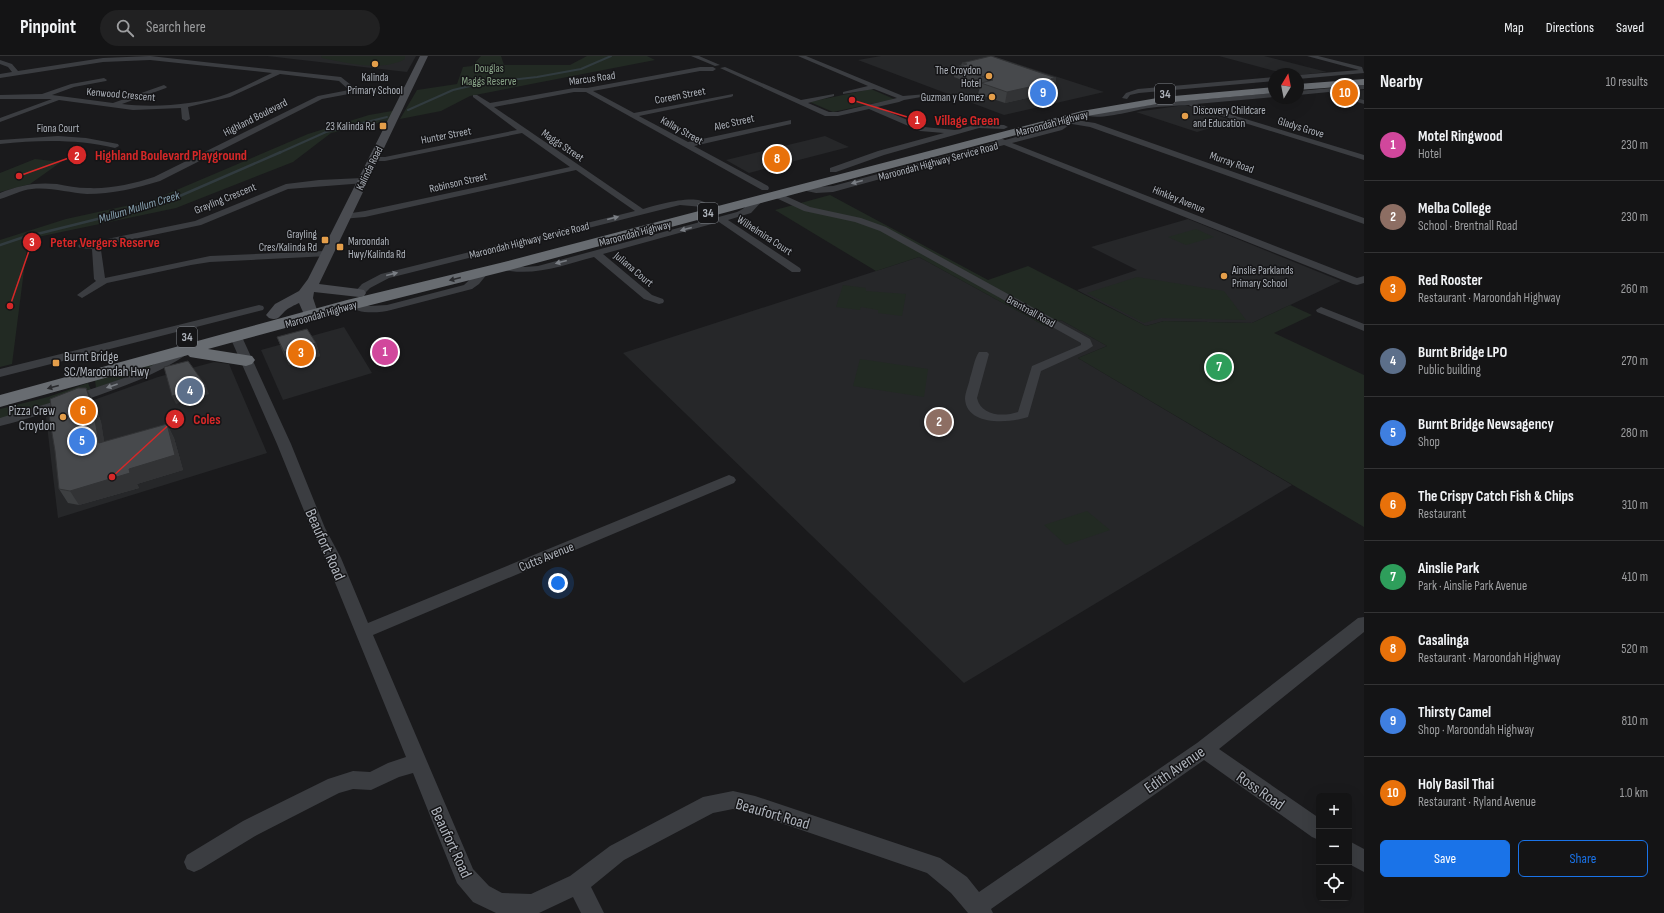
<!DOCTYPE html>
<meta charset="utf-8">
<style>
body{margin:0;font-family:"Sofia Sans Condensed",sans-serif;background:#212122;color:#f1f3f6}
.controls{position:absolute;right:12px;bottom:12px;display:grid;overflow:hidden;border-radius:6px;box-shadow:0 4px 16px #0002}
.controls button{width:36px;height:36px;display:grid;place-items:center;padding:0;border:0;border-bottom:1px solid #333334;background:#141415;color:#f1f3f6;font:20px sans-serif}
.compass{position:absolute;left:1268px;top:12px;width:36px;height:36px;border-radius:50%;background:#141415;box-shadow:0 4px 16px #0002;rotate:10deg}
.you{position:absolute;left:558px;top:527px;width:14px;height:14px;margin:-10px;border:3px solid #fff;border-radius:50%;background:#1a73e8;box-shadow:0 0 0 6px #1a73e833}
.badge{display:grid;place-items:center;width:26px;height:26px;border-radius:50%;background:#1a73e8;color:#fff;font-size:13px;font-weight:700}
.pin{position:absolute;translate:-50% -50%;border:2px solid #fff;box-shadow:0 1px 4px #0006}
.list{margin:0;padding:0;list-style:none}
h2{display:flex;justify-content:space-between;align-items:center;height:52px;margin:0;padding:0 16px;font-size:17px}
h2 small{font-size:13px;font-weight:400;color:#9d9ea0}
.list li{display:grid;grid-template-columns:26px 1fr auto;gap:12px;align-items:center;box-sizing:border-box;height:72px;padding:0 16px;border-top:1px solid #333334}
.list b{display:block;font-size:15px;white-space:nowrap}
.list p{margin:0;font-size:13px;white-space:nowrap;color:#9d9ea0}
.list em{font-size:13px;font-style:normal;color:#9d9ea0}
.actions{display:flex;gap:8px;padding:12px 16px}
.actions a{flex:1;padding:9px 0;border:1px solid #1a73e8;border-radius:6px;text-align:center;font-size:14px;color:#1a73e8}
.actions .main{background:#1a73e8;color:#fff}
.icon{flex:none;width:22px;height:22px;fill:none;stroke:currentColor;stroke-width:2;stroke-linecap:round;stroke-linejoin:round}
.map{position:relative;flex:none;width:1364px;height:857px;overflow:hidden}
header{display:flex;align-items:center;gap:24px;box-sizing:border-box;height:56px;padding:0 20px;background:#141415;border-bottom:1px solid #333334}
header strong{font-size:19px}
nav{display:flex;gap:22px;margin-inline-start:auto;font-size:14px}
.search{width:280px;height:36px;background:#212122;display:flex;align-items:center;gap:10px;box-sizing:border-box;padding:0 14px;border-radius:22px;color:#9d9ea0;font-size:15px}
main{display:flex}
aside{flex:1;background:#141415}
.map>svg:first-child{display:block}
.built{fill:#262729}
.green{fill:#222a23}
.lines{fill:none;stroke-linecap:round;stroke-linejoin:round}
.stream-far1{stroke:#313b3f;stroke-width:2}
.stream{stroke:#313b3f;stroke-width:2.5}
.street{fill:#3b3d41;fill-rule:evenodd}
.secondary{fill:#4a4c51;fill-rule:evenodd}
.highway{fill:#686c71;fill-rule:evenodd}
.wall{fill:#3d3f41}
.shaded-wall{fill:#323335}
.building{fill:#47494c;stroke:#323335}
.oneway{fill:#7a7e84}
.oneway2{fill:#2a2b2e}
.poi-dot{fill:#e49e4a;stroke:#151517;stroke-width:1.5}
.labels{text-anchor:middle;stroke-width:3;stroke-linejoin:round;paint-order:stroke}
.far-park-label{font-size:11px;fill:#88a487;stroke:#151517}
.far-poi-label{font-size:11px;fill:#aeb3bb;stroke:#151517;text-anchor:end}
.far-street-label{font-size:11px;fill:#aeb3bb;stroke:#151517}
.shield{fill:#151517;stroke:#80848a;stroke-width:1}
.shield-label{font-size:12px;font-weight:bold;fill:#aeb3bb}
.far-water-label{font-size:12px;font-style:italic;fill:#88a3b2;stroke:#151517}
.poi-label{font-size:13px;fill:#aeb3bb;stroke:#151517;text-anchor:start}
.street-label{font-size:13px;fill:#aeb3bb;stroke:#151517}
.near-street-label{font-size:16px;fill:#aeb3bb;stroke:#151517}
.leader{fill:none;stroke:#d62828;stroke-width:1.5}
.callout-dot{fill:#d62828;stroke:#151517;stroke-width:1.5}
.mark-label{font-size:12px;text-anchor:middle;font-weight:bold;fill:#fff}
.callout-label{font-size:14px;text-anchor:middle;font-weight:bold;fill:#d62828;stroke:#151517;stroke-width:3;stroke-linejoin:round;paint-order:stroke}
</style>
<header>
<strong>Pinpoint</strong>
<div class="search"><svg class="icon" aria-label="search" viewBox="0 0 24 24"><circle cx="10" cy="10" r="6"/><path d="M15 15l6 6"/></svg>Search here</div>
<nav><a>Map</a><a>Directions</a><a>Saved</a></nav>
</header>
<main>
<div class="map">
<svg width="1364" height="857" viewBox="0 0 1364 857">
<rect width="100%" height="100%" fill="#1a1a1c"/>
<path class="built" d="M 267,0 L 416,0 L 407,16 Z
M 881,0 L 993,0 L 1104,36 L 1004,59 L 858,4 Z
M 1219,0 L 1264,0 L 1327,16 L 1298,19 L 1286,18 Z
M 1364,34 L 1364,44 L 1336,36 Z
M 1185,49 L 1234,65 L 1197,76 L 1136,56 Z
M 825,80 L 849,91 L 749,117 L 726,104 Z
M 1188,163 L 1341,225 L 1252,267 L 1164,265 L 1146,270 L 1077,234 L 1137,214 L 1091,191 Z
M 919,201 L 1045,270 L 1061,264 L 1107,290 L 1078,302 L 1292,429 L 964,627 L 623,297 Z
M 344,271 L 372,317 L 283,344 L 261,294 Z
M 214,306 L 229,308 L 267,397 L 58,462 L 46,361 L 158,321 Z"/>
<path class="green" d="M 321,0 L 405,0 L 405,3 C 381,16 347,7 322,2 Z
M 481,0 L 501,0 L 504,9 L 570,9 L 587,0 L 647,0 L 655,4 L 470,40 L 441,55 L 400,63 L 417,34 L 457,28 L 463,11 L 472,10 Z
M 871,33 L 894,43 L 833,56 L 810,46 Z
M 398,54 L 393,64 L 331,77 L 293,106 L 176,152 L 28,183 L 12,308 L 0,311 L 0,184 L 66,163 L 153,144 L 308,78 L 369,59 Z
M 35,103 L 61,106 L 30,128 L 0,136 L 0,117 Z
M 830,139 L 988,224 L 1028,210 L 1146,270 L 1164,265 L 1252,267 L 1290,249 L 1312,259 L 1274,277 L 1364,319 L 1364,471 L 1078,302 L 1107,290 L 1061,264 L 1045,270 L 919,201 L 876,215 L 775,154 Z
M 1196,173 L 1214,181 L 1186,189 L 1168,181 Z
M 1137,221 L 1224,235 L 1246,264 L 1161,262 L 1144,267 L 1087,237 Z
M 843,229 L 866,232 L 866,235 L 906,238 L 902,260 L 878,257 L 878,254 L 861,251 L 860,254 L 836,251 Z
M 860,303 L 928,313 L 924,341 L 853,330 Z
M 159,307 L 159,310 L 96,332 L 95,324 Z
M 88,327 L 91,334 L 0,363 L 0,353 L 48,341 Z
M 1087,455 L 1110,474 L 1066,489 L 1044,469 Z"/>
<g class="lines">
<path class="stream-far1" d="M 408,54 L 453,34 L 483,27 L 537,21 L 581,13 L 611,0
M 279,97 L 326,76 L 387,61"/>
<path class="stream" d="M 0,189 L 21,182 L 166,146 L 281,96"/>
<path class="street" d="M 150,0 L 341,21 L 356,33 L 408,31 L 411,33 L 408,35 L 354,37 L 322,43 L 160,125 C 137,132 112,138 87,138 C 69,137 51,131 32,133 C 21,134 11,140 0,143 L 0,137 C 19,129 37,126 57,128 C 67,130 77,132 88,132 C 110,133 133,128 154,121 L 318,40 L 349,34 L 339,25 L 280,18 L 230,41 L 188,51 L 190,63 L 186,65 L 182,63 L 181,52 L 133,54 L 59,44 L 0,66 L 0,62 L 52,43 L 0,43 L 0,39 L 42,38 L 71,28 L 104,22 L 107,24 L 106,25 L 74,31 L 52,39 L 113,47 L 164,29 L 167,31 L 166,32 L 122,48 C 152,52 198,49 227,38 C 242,32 257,24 272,17 L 150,4 L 103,6 L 0,22 L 0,18 L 12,16 L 8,11 L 0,8 L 0,4 L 12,8 L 18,15 L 103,2 Z
M 691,0 L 699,0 L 720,9 L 715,10 Z
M 798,0 L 806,0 L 903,40 L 927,38 L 927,40 L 904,44 L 899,46 L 877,51 L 924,71 L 955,74 L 979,68 L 1004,69 L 1008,71 L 1004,73 L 979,72 L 884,99 L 836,116 L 830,116 L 830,112 L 878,95 L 944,77 L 920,75 L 869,53 L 838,60 L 825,60 L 720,12 L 725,11 L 801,44 L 834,38 L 834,40 L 808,47 L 829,56 L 838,56 L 897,42 L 874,33 L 843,38 L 843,36 L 868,30 Z
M 1307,0 L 1318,0 L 1362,11 L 1364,17 L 1298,23 L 1298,19 L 1359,14 Z
M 700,11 L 713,11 L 716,13 L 713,15 L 700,15 L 593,35 L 634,57 L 733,38 L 733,40 L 731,41 L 639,60 L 688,86 L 791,64 L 791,68 L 694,90 L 768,130 L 769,132 L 768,134 L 762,134 L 586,36 L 574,36 L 494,51 L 643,153 C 657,149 696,137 707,148 L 703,151 L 680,149 L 389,222 L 370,232 L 363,239 L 359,240 L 354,237 L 362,228 L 381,218 L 635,155 L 576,114 L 365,161 L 342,163 L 340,161 L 345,158 L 365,155 L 570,111 L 522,77 L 385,105 L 371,105 L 371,101 L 385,101 L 517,74 L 473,41 L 473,39 L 477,39 L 490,47 L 574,32 L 587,32 Z
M 1274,21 L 1274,25 L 1139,37 L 1130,39 L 1127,43 L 1122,42 L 1126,37 L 1138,33 Z
M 1364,29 L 1364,33 L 1335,36 L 1364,44 L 1364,48 L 1330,38 L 1329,36 L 1298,39 L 1298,35 Z
M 1274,37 L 1274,41 L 1196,48 L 1364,99 L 1364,104 L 1190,50 L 1189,49 C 1176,50 1162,50 1149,52 C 1133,54 1095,67 1082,57 C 1087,53 1104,57 1112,55 C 1165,45 1220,42 1274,37 Z
M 1058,62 L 1063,62 L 1095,67 L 1364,162 L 1364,168 L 1090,71 L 1066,67 L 1068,70 L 1062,74 L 1012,87 L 1357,222 L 1364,220 L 1364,227 L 1357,229 L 1353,228 L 1004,89 L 833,136 L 816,137 L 802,134 L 801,132 L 805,129 L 816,131 L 833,130 L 997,86 L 990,84 L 990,80 L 996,80 L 1005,84 L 1056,70 L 1060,69 L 1057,64 Z
M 58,80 L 86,82 L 118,88 L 119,90 L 115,92 C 77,83 39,84 0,88 L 0,84 Z
M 362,122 L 365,123 L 366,125 L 365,127 L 288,133 L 201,169 L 110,188 L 101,194 L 105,222 L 210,200 L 326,195 L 331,198 L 329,200 L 210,206 L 191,209 L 107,227 L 82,242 L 77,239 L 96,225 L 94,223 L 92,193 L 80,192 L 78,190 L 80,188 L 96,188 L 107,183 L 195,165 L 286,128 L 319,124 Z
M 777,136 L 810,151 L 861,162 L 886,171 L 1090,283 L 1093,290 L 1087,294 L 1041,315 L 1028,361 C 1011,367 967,371 965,343 C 965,337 969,328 970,322 C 973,314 974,303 979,296 L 987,296 L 989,298 L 977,342 C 981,360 1003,361 1018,356 L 1032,310 L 1079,290 L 1081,289 L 1081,287 L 880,175 L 855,166 L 804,155 L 774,141 L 773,139 Z
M 760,140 L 764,143 L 751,157 L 728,164 L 800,212 L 801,214 L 800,216 L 792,216 L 719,166 L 603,198 L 652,239 L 663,243 L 664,245 L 663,247 L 659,248 L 644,243 L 594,201 C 567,208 540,219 510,215 C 506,214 502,214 499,211 L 504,208 L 525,211 L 538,210 L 737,156 C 747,152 752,143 760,140 Z
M 483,214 L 488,217 L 479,228 L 472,233 L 391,254 C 379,257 356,259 348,248 L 353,245 L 370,250 L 387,249 L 464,229 L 479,215 Z
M 259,249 L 263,250 L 264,252 L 263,254 L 0,321 L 0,313 Z
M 1321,251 L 1364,268 L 1364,275 L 1317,256 L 1316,254 Z
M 236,278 L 240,279 L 242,281 L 291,388 L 325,472 L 341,502 L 368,567 L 724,421 L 729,419 L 734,421 L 736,424 L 734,427 L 373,579 L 473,813 L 489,830 L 502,837 L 531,838 L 570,820 L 610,790 L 703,741 L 733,735 L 755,740 L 940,802 L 967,821 L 979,836 L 1197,687 L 1358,562 L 1364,561 L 1364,576 L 1219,693 L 1319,762 L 1319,784 L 1312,781 L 1204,704 L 991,853 L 993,857 L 968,857 L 951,837 L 927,817 L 755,758 L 733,753 L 713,757 L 624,804 L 591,831 L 604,857 L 581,857 L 573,841 L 539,857 L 496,857 L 473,846 L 457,827 L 413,717 L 399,721 L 371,734 L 353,733 L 339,737 L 257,779 L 201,813 L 194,816 L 187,813 L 184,806 L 187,799 L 243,765 L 328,723 L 353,715 L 370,716 L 388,707 L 406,701 L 325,502 L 311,472 L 277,388 L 230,281 L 232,279 Z
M 185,292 L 189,293 L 191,295 L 189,297 C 157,319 122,331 85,344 C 57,353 29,363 0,370 L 0,362 L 56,345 L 127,321 L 149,311 Z
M 1349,785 L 1364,793 L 1364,816 L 1349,808 Z"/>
<path class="secondary" d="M 420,0 L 428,0 L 319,228 L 359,233 L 364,234 L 366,237 L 364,240 L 359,241 L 314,236 L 313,242 L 319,260 L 316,263 L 311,265 L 306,263 L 299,247 C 295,249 288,252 285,255 C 279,261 278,265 269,262 L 266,259 L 275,248 L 299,235 L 308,223 Z"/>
<path class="highway" d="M 1364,23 L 1364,29 L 1298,34 L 1298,28 Z
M 1274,31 L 1274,37 L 1163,47 L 1087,60 L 510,214 L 359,252 L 208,293 L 252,300 L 255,304 L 252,308 L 246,310 L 196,302 L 190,301 L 188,299 L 0,351 L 0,339 L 347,244 L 500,207 L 1082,55 L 1163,41 Z"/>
</g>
<path class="wall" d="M 962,7 L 1056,22 L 1053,36 L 1005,47 L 978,38 L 980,31 L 954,21 L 956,11 L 961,10 Z
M 277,281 L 316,287 L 320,300 L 289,309 L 282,294 Z
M 86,332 L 94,346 L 101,366 L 104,386 L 167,368 L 174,382 L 183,414 L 137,428 L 139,432 L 79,449 L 68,447 L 59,433 L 52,358 Z"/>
<path class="shaded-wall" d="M 1056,22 L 1055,25 L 1056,25 L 1053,36 L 1005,47 L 1007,36 Z
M 316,287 L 320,300 L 289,309 L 284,296 Z
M 206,330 L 209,338 L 176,348 L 172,340 Z
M 86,332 L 94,346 L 101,366 L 107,402 L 99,387 Z
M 167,368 L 174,382 L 183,414 L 137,428 L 139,432 L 79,449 L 70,435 L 129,413 Z"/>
<path class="building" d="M 991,0 L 1056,22 L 1051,23 L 1056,25 L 1007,36 L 981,27 L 993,24 L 956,11 L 967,8 L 962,7 Z
M 307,273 L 316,287 L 284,296 L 277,281 Z
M 188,305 L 206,330 L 172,340 L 164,311 Z
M 78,332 L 86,332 L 93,352 L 99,387 L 167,368 L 175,399 L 129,413 L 130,417 L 70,435 L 59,433 L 55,395 L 49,359 L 52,358 L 50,343 Z"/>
<defs><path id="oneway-solid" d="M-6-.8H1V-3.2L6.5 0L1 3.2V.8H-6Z"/></defs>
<g class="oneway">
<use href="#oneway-solid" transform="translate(857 126) rotate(165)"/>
<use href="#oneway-solid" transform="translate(613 162) rotate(-14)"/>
<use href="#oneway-solid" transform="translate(686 173) rotate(165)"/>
<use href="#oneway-solid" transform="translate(561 206) rotate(165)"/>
<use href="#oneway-solid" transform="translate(392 218) rotate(-14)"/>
<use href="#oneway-solid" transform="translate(112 330) rotate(161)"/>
</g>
<g class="oneway2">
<use href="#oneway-solid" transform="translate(455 223) rotate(166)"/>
<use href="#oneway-solid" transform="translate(53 331) rotate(165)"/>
</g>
<g class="poi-dot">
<circle cx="375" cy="8" r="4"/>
<circle cx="989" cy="20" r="4"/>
<circle cx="992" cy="41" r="4"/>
<circle cx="1185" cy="60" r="4"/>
<rect x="379" y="66" width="8" height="8" rx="2"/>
<rect x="321" y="180" width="8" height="8" rx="2"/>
<rect x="336" y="187" width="8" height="8" rx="2"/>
<circle cx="1224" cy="220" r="4"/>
<rect x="52" y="303" width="8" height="8" rx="2"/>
<circle cx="63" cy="361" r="4"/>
</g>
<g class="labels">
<g class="far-park-label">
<text x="489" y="16">Douglas<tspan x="489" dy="13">Maggs Reserve</tspan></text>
</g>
<g class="far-poi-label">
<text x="981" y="18">The Croydon<tspan x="981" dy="13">Hotel</tspan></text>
<text x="375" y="25" text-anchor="middle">Kalinda<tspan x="375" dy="13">Primary School</tspan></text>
<text x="984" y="45">Guzman y Gomez</text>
<text x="1193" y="58" text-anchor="start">Discovery Childcare<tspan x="1193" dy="13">and Education</tspan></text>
<text x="375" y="74">23 Kalinda Rd</text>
<text x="317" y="182">Grayling<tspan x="317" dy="13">Cres/Kalinda Rd</tspan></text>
<text x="348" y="189" text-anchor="start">Maroondah<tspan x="348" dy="13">Hwy/Kalinda Rd</tspan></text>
<text x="1232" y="218" text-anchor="start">Ainslie Parklands<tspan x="1232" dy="13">Primary School</tspan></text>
</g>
<g class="far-street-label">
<text transform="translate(592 22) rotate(-8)" y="4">Marcus Road</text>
<text transform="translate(121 38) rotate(5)" y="4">Kenwood Crescent</text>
<text transform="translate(680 39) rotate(-11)" y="4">Coreen Street</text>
<text transform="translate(255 61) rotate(-27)" y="4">Highland Boulevard</text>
<text transform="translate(734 66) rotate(-13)" y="4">Alec Street</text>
<text transform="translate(1052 67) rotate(-15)" y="4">Maroondah Highway</text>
<text transform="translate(1301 71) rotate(17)" y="4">Gladys Grove</text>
<text x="58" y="76">Fiona Court</text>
<text transform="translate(682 74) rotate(29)" y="4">Kallay Street</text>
<text transform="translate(446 79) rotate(-11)" y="4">Hunter Street</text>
<text transform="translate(563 89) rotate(34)" y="4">Maggs Street</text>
<text transform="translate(938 105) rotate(-15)" y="4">Maroondah Highway Service Road</text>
<text transform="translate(1232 106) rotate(19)" y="4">Murray Road</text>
<text transform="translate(369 112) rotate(-64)" y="4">Kalinda Road</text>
<text transform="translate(458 126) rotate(-13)" y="4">Robinson Street</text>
<text transform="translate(225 142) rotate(-22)" y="4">Grayling Crescent</text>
<text transform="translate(1179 143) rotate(22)" y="4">Hinkley Avenue</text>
<text transform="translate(635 177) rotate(-15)" y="4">Maroondah Highway</text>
<text transform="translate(765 179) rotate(33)" y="4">Wilhelmina Court</text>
<text transform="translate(529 184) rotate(-14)" y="4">Maroondah Highway Service Road</text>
<text transform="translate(634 213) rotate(40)" y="4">Juliana Court</text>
<text transform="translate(1031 255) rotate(29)" y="4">Brentnall Road</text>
<text transform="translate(321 258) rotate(-16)" y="4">Maroondah Highway</text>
</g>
<g class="shield">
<rect x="1155" y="28" width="20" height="20" rx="3"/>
<rect x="698" y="147" width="20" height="20" rx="3"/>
<rect x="177" y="271" width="20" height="20" rx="3"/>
</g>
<g class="shield-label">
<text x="1165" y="42">34</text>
<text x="708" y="161">34</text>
<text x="187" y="285">34</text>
</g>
<g class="far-water-label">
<text transform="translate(139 151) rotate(-17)" y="4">Mullum Mullum Creek</text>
</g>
<g class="poi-label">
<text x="64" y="305">Burnt Bridge<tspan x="64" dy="15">SC/Maroondah Hwy</tspan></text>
<text x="55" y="359" text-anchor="end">Pizza Crew<tspan x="55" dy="15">Croydon</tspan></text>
</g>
<g class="street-label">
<text transform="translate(546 500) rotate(-22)" y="5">Cutts Avenue</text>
</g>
<g class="near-street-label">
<text transform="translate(326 488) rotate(66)" y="6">Beaufort Road</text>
<text transform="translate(1174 713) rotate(-35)" y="6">Edith Avenue</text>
<text transform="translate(1261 734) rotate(35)" y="6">Ross Road</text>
<text transform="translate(773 757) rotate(16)" y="6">Beaufort Road</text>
<text transform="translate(452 786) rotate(65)" y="6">Beaufort Road</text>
</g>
</g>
<path class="leader" d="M852 44L917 64M19 120L77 99M10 250L32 186M112 421L175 363"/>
<g class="callout-dot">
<circle cx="852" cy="44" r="4"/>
<circle cx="19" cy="120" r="4"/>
<circle cx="10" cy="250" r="4"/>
<circle cx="112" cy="421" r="4"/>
<circle cx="917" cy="64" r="10"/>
<circle cx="77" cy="99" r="10"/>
<circle cx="32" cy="186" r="10"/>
<circle cx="175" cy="363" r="10"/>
</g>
<g class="mark-label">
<text x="917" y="68">1</text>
<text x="77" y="104">2</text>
<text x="32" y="190">3</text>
<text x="175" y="367">4</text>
</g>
<g class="callout-label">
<text x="967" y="69">Village Green</text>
<text x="171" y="104">Highland Boulevard Playground</text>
<text x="105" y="191">Peter Vergers Reserve</text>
<text x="207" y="368">Coles</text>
</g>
</svg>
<div class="controls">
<button>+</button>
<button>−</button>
<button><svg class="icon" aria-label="locate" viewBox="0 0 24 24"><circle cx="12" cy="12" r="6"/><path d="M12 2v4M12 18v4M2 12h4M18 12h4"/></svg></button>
</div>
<svg class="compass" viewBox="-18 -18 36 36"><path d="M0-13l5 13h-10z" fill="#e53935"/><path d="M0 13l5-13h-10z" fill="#9d9ea0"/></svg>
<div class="you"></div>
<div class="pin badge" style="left:385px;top:296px;background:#d1479c">1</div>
<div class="pin badge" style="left:939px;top:366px;background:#8d6e63">2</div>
<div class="pin badge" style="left:301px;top:297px;background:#e8710a">3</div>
<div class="pin badge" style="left:190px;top:335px;background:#5c6f8a">4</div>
<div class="pin badge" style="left:82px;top:385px;background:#3f7fe0">5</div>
<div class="pin badge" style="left:83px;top:355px;background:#e8710a">6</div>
<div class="pin badge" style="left:1219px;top:311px;background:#2e9e5b">7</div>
<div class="pin badge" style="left:777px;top:103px;background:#e8710a">8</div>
<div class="pin badge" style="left:1043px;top:37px;background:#3f7fe0">9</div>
<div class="pin badge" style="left:1345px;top:37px;background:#e8710a">10</div>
</div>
<aside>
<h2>Nearby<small>10 results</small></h2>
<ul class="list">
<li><span class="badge" style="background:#d1479c">1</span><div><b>Motel Ringwood</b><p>Hotel</p></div><em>230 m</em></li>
<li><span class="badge" style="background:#8d6e63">2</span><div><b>Melba College</b><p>School · Brentnall Road</p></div><em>230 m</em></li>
<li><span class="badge" style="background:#e8710a">3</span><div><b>Red Rooster</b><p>Restaurant · Maroondah Highway</p></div><em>260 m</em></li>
<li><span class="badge" style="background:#5c6f8a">4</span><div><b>Burnt Bridge LPO</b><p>Public building</p></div><em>270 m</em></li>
<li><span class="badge" style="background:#3f7fe0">5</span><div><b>Burnt Bridge Newsagency</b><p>Shop</p></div><em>280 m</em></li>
<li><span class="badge" style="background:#e8710a">6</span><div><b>The Crispy Catch Fish &amp; Chips</b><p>Restaurant</p></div><em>310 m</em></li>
<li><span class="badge" style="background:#2e9e5b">7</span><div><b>Ainslie Park</b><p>Park · Ainslie Park Avenue</p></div><em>410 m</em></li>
<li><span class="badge" style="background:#e8710a">8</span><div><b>Casalinga</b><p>Restaurant · Maroondah Highway</p></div><em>520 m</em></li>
<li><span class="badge" style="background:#3f7fe0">9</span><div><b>Thirsty Camel</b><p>Shop · Maroondah Highway</p></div><em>810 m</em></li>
<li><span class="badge" style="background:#e8710a">10</span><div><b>Holy Basil Thai</b><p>Restaurant · Ryland Avenue</p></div><em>1.0 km</em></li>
</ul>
<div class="actions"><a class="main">Save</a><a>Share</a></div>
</aside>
</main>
